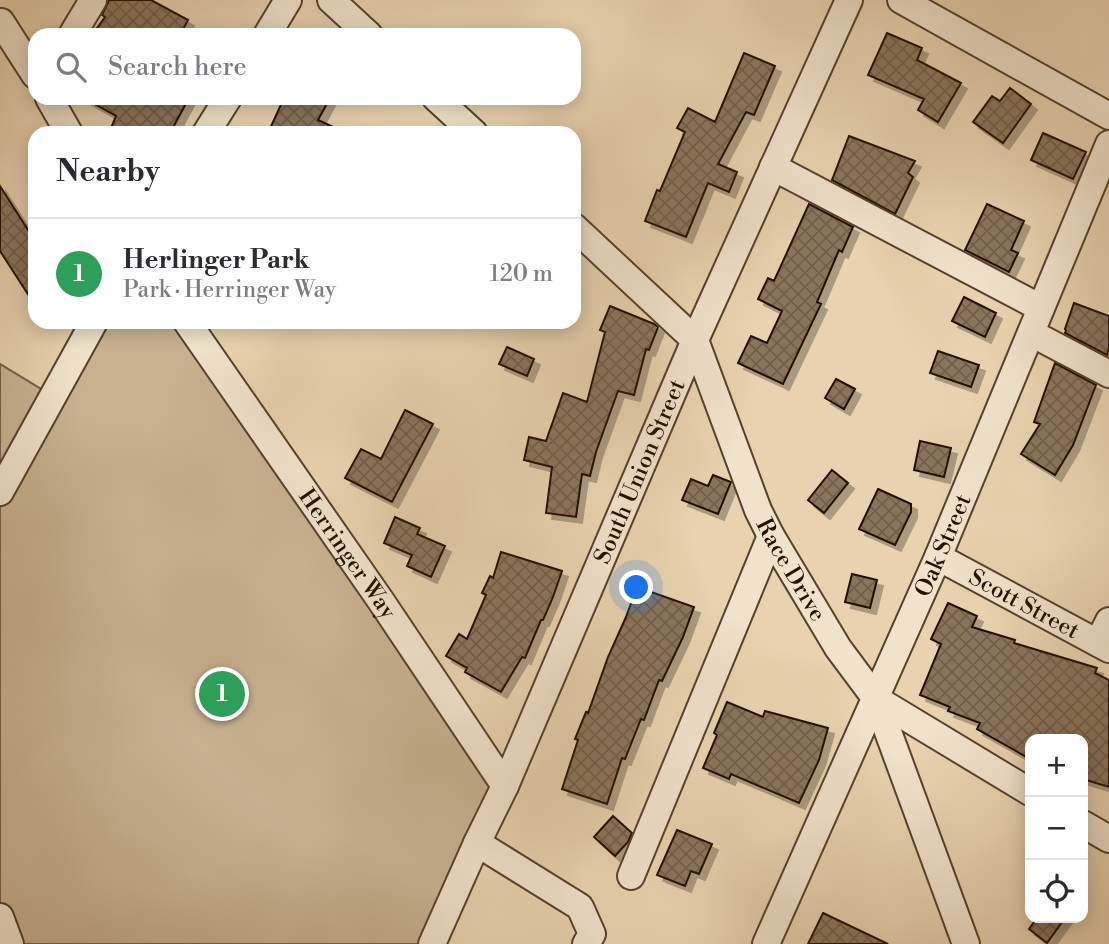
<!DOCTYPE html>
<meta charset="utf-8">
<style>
body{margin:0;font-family:"Libre Bodoni",serif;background:#f7f7f7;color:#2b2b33}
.controls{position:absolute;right:21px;bottom:21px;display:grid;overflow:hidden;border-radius:14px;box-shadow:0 4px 18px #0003}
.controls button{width:63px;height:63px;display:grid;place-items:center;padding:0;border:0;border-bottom:2px solid #e1e1e2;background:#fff;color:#2b2b33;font:35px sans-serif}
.you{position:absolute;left:637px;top:588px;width:24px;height:24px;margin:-18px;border:5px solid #fff;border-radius:50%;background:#1a73e8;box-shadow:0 0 0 10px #1a73e833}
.badge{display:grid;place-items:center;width:46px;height:46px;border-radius:50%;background:#8f2418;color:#fff;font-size:23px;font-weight:700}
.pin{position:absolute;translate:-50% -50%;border:4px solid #fff;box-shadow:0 2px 7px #0006}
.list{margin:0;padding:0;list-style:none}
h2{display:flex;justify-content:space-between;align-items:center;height:91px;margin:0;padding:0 28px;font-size:30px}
h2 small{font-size:23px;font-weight:400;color:#7c7c81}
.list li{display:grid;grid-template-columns:46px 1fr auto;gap:21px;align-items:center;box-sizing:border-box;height:112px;padding:0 28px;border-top:2px solid #e1e1e2}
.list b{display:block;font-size:26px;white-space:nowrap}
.list p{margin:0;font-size:23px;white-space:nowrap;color:#7c7c81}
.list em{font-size:23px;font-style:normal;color:#7c7c81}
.icon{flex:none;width:38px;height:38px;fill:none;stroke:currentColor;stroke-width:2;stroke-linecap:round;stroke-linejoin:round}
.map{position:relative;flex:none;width:1109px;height:944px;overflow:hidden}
.search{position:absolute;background:#fff;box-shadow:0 4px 18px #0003;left:28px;top:28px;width:553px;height:77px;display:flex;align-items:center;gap:18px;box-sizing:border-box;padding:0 24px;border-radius:21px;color:#7c7c81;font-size:26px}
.panel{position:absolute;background:#fff;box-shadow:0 4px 18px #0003;left:28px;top:126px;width:553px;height:203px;border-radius:21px}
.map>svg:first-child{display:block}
.green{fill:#c7b191;stroke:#766148;stroke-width:2}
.building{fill:url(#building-cross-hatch);stroke:#241100;stroke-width:2;filter:url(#shadow)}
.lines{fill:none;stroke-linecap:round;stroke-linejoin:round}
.minor-casing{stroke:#55412c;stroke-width:30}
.minor{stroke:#f0e2cb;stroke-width:26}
.labels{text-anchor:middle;stroke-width:7;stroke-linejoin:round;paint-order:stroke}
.street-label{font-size:23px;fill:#241100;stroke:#f0e2cb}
</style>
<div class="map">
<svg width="1109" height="944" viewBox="0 0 1109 944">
<defs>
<pattern id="building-cross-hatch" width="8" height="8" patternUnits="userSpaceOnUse" patternTransform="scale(1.75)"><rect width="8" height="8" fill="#8a755b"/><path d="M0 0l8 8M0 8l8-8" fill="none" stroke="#715f49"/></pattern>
<filter id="shadow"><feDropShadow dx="6" dy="6" stdDeviation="0" flood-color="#0004"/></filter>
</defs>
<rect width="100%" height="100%" fill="#e8d2af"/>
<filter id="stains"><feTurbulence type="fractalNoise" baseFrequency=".00286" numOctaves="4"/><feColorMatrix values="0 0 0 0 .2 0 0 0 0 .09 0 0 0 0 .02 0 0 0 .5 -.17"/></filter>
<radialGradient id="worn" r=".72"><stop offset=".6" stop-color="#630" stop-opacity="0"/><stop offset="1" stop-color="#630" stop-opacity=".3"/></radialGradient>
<path class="green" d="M 94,322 L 187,322 L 505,786 L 432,944 L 0,944 L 0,364 L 53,396 Z"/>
<path class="building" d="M 109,0 L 151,0 L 188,20 L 180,35 L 92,35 L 105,17 L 102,15 Z
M 887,33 L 922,48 L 917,60 L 961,83 L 938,122 L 918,110 L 924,99 L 868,75 Z
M 744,53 L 775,66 L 754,115 L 746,112 L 718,164 L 737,172 L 729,192 L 708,183 L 686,237 L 645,221 L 657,190 L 660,191 L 685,132 L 677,128 L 688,108 L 715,122 Z
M 1010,88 L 1031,104 L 1003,143 L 973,122 L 992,96 L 1000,101 Z
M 84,98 L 189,98 L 170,133 L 109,133 L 116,116 Z
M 284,98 L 330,98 L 318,120 L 346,133 L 268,133 Z
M 1043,133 L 1086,152 L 1073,179 L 1031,160 Z
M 849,136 L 915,161 L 908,173 L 913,177 L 895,214 L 832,180 Z
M 0,186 L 35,241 L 35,305 L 0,251 Z
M 809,204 L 853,227 L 842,252 L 839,250 L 817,302 L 821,304 L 783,384 L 738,363 L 751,336 L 767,343 L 782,311 L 758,299 L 768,278 L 774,281 Z
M 987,204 L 1024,221 L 1011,250 L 1018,253 L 1009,272 L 965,250 Z
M 964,297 L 996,313 L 985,337 L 952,321 Z
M 1074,303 L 1109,316 L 1109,348 L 1107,355 L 1065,333 L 1066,330 L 1065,329 Z
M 610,306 L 654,324 L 658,327 L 649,350 L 646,349 L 634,395 L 618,391 L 596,452 L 590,476 L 582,474 L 576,517 L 546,513 L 552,467 L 524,460 L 529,437 L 546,441 L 563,393 L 587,402 L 605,332 L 600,330 Z
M 507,347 L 534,359 L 527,376 L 499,364 Z
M 938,351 L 979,365 L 971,387 L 930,373 Z
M 1055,363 L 1096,385 L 1073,445 L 1055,475 L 1021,454 L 1040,424 L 1034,422 Z
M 836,379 L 855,389 L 844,409 L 825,398 Z
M 405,410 L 433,424 L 392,502 L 345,478 L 361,449 L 381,459 Z
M 920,441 L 951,448 L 944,477 L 914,470 Z
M 832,470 L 848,483 L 824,513 L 808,500 Z
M 713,475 L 731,482 L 718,514 L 682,500 L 691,479 L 708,486 Z
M 878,489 L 911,504 L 911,512 L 895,545 L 859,529 Z
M 395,517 L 420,528 L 417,534 L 445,546 L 431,577 L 407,566 L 412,555 L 384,543 Z
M 501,552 L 562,571 L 553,597 L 543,620 L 541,620 L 525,658 L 522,657 L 501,692 L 465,672 L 467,668 L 446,656 L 459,634 L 467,639 L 486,595 L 482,593 L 490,576 L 493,578 Z
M 852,574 L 877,580 L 870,608 L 845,602 Z
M 637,587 L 694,607 L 683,637 L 662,681 L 659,680 L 644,720 L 641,719 L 625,759 L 622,758 L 607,804 L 562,789 L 578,740 L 575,739 L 586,712 L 588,713 L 608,657 L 626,617 Z
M 948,603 L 977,616 L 972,627 L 1015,640 L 1014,643 L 1097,668 L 1095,673 L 1109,680 L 1109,787 L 1083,779 L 1083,739 L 1030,739 L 1030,759 L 977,729 L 980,723 L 948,711 L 950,707 L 920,695 L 941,644 L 931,639 Z
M 727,702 L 763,717 L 765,711 L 828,728 L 819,760 L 799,803 L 731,774 L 729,779 L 703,768 L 717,735 L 714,733 Z
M 613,816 L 632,833 L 628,842 L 615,856 L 594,837 Z
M 677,830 L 712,844 L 699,874 L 691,871 L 685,886 L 657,875 Z
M 823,913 L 888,944 L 808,944 Z
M 1037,918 L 1065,918 L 1047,943 L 1029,929 Z"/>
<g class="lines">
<g class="minor-casing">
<g id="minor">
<path d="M 331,0 L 369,35"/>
<path d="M 901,0 L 1109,116"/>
<path d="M 1,22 L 35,75"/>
<path d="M 72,35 L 93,0"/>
<path d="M 267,35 L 288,0"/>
<path d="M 49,98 L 69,133"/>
<path d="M 436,98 L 474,133"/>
<path d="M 206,133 L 228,98"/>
<path d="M 773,167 L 1041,308"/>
<path id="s1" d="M 574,227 L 695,340 L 758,510 L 771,536 L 838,648 L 876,699 L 966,944"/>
<path id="s2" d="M 187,322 L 381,601 L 505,786"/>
<path d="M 1031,333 L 1109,374"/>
<path d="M 0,492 L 94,322"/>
<path id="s3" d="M 938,557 L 1109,649"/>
<path d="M 1098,643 L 1109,621"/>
<path d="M 876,699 L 1030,792"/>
<path d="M 1083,824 L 1109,839"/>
<path d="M 477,843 L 580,907 L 592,934 L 586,944"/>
<path d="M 631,876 L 771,536"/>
<path d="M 0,917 L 10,944"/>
<path id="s4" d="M 432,944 L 477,843 L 505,786 L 695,340 L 849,0"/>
<path id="s5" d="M 766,944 L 938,557 L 1109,144"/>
</g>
</g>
<use href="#minor" class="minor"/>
</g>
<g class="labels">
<g class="street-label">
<text dy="8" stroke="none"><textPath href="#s4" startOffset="516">South Union Street</textPath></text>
<text dy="8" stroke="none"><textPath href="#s5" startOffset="436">Oak Street</textPath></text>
<text dy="8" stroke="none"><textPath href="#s2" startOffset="282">Herringer Way</textPath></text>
<text dy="8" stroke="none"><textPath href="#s1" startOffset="415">Race Drive</textPath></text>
<text dy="8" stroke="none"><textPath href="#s3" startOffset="98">Scott Street</textPath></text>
</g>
</g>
<rect width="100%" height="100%" filter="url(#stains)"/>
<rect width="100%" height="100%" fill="url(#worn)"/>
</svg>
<div class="controls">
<button>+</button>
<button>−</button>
<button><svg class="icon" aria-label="locate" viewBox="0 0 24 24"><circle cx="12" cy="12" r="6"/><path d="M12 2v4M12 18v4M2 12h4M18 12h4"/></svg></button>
</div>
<div class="you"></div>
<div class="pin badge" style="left:222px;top:694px;background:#2e9e5b">1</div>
<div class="search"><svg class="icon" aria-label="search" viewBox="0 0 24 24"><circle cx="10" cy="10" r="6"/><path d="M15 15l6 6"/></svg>Search here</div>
<section class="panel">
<h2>Nearby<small></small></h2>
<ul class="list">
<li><span class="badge" style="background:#2e9e5b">1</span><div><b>Herlinger Park</b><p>Park · Herringer Way</p></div><em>120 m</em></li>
</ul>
</section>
</div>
